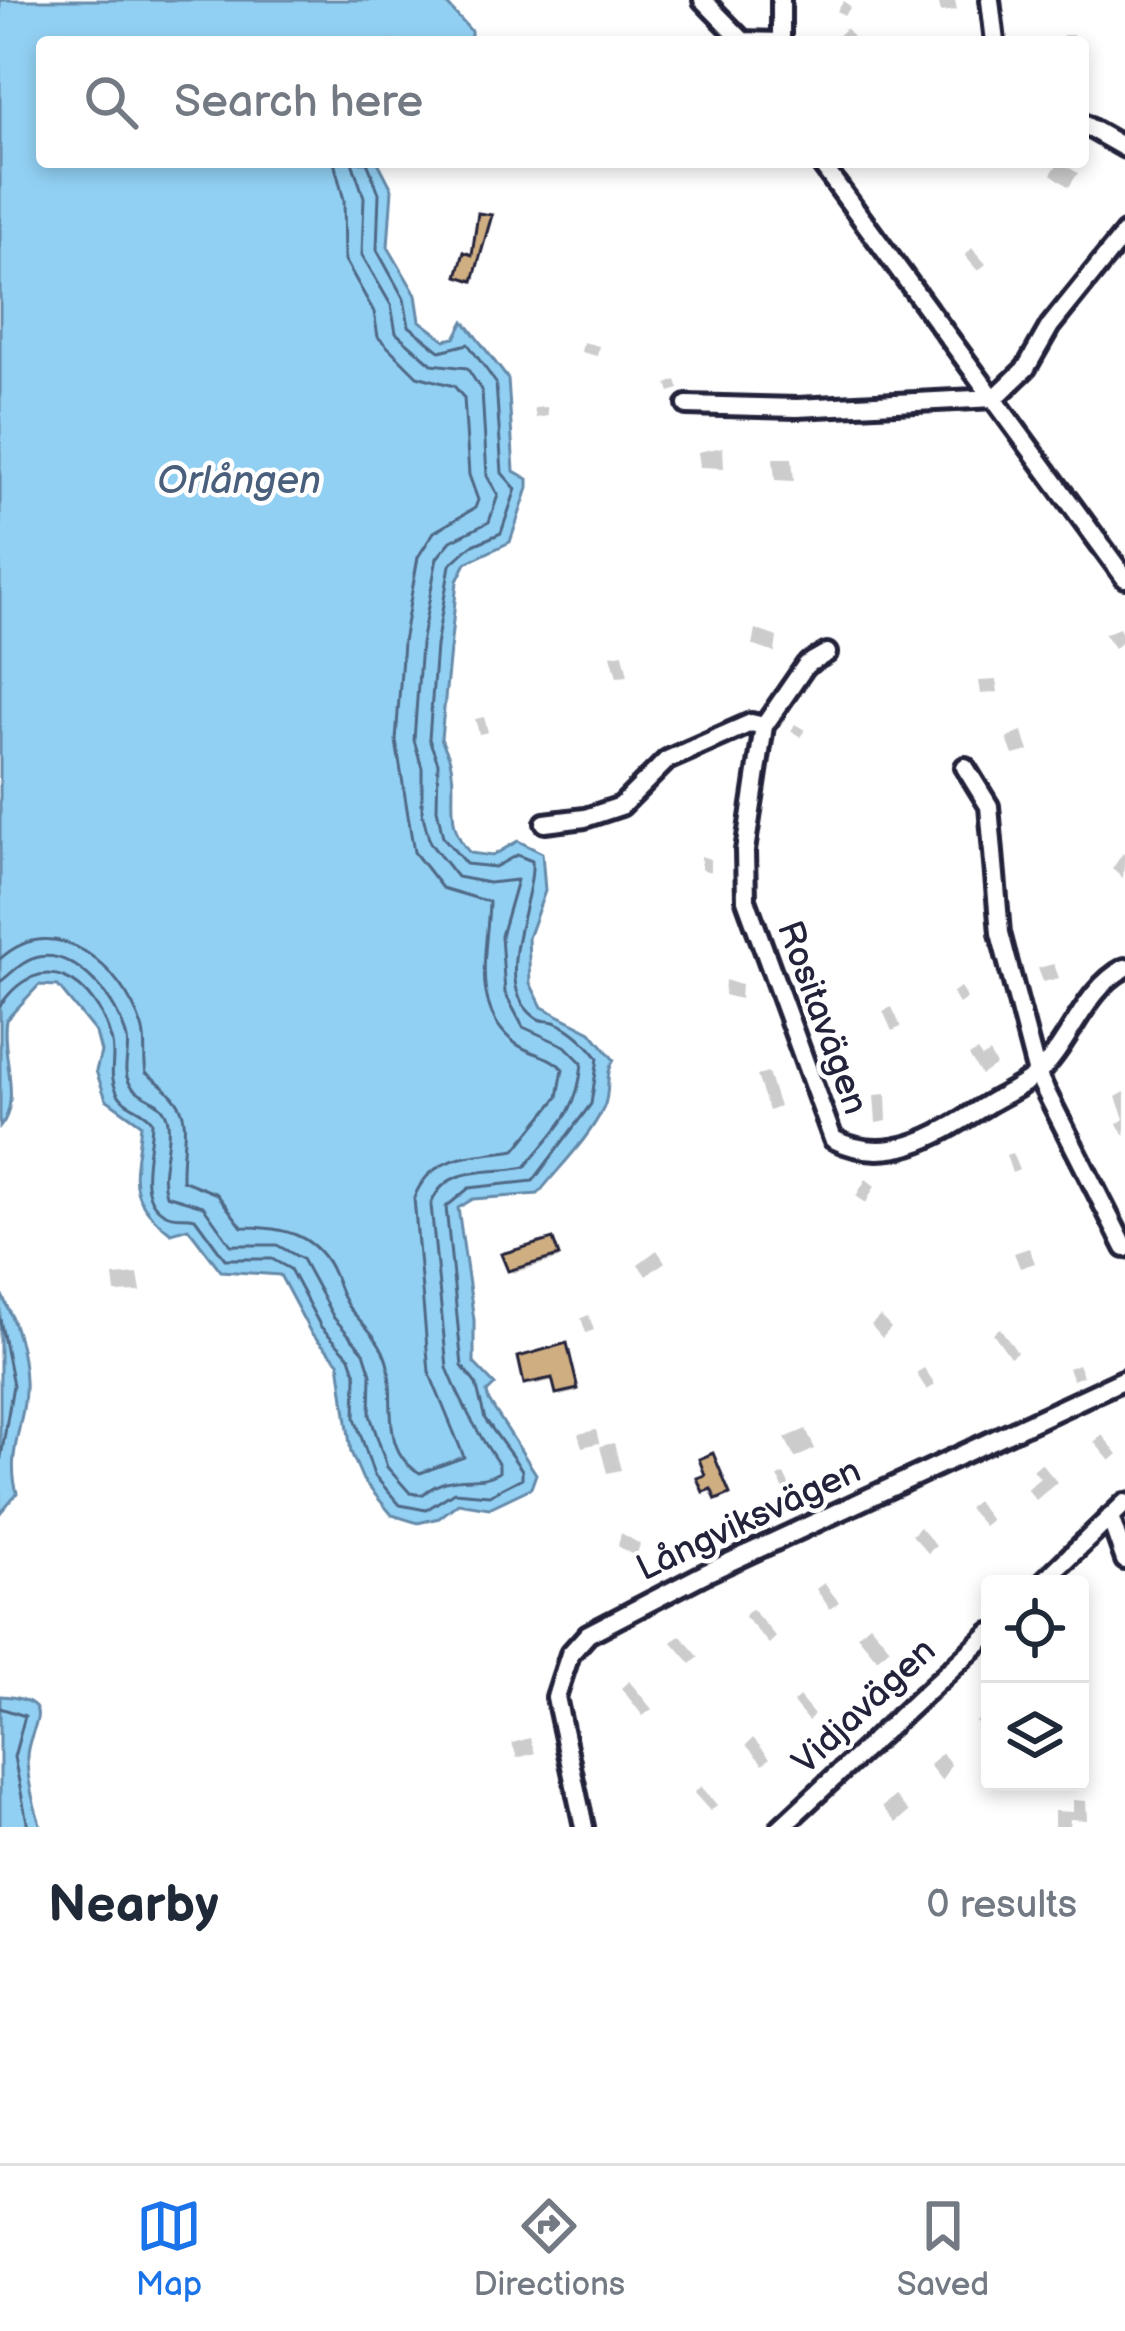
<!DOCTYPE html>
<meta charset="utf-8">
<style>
body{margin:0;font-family:"Balsamiq Sans",sans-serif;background:#f2f2f3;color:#1f2937}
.controls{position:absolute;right:36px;bottom:36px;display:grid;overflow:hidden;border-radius:12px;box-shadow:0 6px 18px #0003}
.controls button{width:108px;height:108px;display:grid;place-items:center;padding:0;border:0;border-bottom:3px solid #e0e1e3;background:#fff;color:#1f2937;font:60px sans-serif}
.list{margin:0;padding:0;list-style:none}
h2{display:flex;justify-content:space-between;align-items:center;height:156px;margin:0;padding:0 48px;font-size:51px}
h2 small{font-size:39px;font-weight:400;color:#747a83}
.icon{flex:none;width:66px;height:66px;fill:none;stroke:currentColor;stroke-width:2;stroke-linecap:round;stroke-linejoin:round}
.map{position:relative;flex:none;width:1125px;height:1827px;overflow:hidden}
.search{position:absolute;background:#fff;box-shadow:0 6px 18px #0003;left:36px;right:36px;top:36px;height:132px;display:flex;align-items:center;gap:30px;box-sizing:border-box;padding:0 42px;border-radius:12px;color:#747a83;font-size:45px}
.sheet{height:336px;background:#fff}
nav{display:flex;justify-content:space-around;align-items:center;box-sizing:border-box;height:168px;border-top:3px solid #e0e1e3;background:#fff;font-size:33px;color:#747a83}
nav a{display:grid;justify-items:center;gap:6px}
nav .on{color:#1a73e8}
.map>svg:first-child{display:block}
.water{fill:#92d0f3;stroke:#658aa9;stroke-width:3}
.shadow{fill:#0003}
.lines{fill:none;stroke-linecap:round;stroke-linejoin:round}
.shore{stroke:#4f6885;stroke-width:3}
.building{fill:#cfae82;stroke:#22223b;stroke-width:3}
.minor-casing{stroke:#22223b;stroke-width:26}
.minor{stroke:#fff;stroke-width:16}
.labels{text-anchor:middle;stroke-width:9;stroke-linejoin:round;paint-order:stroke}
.street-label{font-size:36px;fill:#22223b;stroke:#fff}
.water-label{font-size:39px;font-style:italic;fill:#495f7b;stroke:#fff}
</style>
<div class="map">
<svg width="1125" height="1827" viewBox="0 0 1125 1827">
<rect width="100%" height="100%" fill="#fff"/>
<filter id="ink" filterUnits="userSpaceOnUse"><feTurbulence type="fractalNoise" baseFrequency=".00833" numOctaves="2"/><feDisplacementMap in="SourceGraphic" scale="24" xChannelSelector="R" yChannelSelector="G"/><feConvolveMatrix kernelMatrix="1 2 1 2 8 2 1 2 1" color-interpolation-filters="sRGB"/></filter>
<g filter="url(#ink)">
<path class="water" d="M 0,0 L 443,0 L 471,31 L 471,42 L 42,42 L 42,162 L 378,162 L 392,189 L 388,247 L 416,295 L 420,321 L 445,340 L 455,338 L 464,321 L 508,379 L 514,471 L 528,479 L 528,488 L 510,542 L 466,563 L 457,581 L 441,738 C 443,745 447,751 449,757 C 460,792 441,822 470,853 L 492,856 L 518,841 L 542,853 L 545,891 L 528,938 L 530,983 L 542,1007 L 591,1032 L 614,1060 C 604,1074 611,1091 604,1107 C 588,1140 560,1166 538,1194 L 473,1199 L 458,1208 L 474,1320 L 474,1363 L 495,1385 L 487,1393 L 489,1401 L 536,1474 L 531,1488 L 489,1508 L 458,1503 L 439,1518 L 418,1523 L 392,1515 L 363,1480 L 351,1452 L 339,1362 L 311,1333 L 280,1275 L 221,1271 L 188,1228 L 171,1233 C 122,1196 136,1177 141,1124 L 106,1099 L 96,1071 L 101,1052 L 96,1033 L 58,986 L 39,985 L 6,1020 C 0,1052 23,1100 0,1127 Z
M 0,1291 C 15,1321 24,1350 25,1381 C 27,1421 5,1452 17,1493 L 0,1513 Z
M 0,1696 C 66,1700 24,1729 27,1761 C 28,1783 34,1806 41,1827 L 0,1827 Z"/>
<path class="shadow" d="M 938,0 L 955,0 L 957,10 L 941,12 Z
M 844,1 L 851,7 L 844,16 L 837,11 Z
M 846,28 L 855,40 L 838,42 L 835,38 Z
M 1063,35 L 1074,35 L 1076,42 L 1063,42 Z
M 1059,162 L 1078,173 L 1069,187 L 1051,174 Z
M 972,248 L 986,264 L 978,271 L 965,256 Z
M 583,342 L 599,346 L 597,356 L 581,352 Z
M 676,380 L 679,389 L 670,392 L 667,384 Z
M 547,407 L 548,416 L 536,418 L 534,408 Z
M 723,447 L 724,468 L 700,467 L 698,452 Z
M 773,458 L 792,458 L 794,481 L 775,480 Z
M 1119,628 L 1125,640 L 1114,648 L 1104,634 Z
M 755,629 L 777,637 L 775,653 L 752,645 Z
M 623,653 L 628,676 L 617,677 L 611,655 Z
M 996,680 L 998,692 L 981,694 L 979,681 Z
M 484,717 L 488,732 L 479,734 L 475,719 Z
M 795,724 L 805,730 L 801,737 L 791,731 Z
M 1022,731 L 1029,751 L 1013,755 L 1007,739 Z
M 1123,853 L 1125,855 L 1123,878 L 1112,869 Z
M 701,856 L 710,859 L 710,872 L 701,869 Z
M 1054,964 L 1059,978 L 1043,982 L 1038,968 Z
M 725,980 L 741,985 L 740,999 L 724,995 Z
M 960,987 L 967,998 L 959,1004 L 952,993 Z
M 892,1007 L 901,1027 L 892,1031 L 883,1011 Z
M 977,1051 L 982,1058 L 989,1053 L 996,1065 L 981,1075 L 969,1056 Z
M 768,1073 L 779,1107 L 769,1111 L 757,1076 Z
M 1125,1092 L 1125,1136 L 1117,1124 L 1124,1119 L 1116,1097 Z
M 886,1094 L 887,1121 L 876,1123 L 874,1095 Z
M 1012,1153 L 1019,1170 L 1012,1173 L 1006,1155 Z
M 866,1179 L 875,1186 L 866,1203 L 856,1196 Z
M 551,1243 L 559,1259 L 513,1273 L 505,1255 Z
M 1029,1248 L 1035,1263 L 1020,1268 L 1014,1253 Z
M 657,1250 L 665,1262 L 646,1276 L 638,1264 Z
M 138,1274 L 141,1292 L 115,1293 L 113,1276 Z
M 589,1315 L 594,1330 L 586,1333 L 581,1318 Z
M 880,1316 L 891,1328 L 882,1338 L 871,1325 Z
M 1000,1328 L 1017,1352 L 1010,1357 L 993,1333 Z
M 567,1349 L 577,1392 L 560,1396 L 556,1380 L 528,1386 Z
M 1078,1364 L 1083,1376 L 1073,1380 L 1068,1368 Z
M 924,1368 L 935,1385 L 927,1390 L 916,1373 Z
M 806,1429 L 815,1449 L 795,1458 L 785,1438 Z
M 596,1430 L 600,1446 L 614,1443 L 621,1470 L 607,1473 L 599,1443 L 582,1447 L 578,1434 Z
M 1102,1435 L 1118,1454 L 1110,1461 L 1094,1442 Z
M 1041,1463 L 1057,1482 L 1036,1500 L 1027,1489 L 1040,1478 L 1033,1470 Z
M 784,1474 L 791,1489 L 785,1492 L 778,1477 Z
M 976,1501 L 991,1520 L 984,1526 L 968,1508 Z
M 920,1527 L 936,1546 L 928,1553 L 912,1535 Z
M 621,1533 L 640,1544 L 636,1557 L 618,1546 Z
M 824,1583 L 839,1602 L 830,1609 L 816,1589 Z
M 752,1609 L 776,1637 L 769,1644 L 744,1616 Z
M 870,1624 L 890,1648 L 877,1659 L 857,1635 Z
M 1080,1630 L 1089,1640 L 1080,1648 Z
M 680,1635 L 699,1657 L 691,1664 L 672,1642 Z
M 629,1681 L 652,1709 L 643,1716 L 621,1688 Z
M 799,1697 L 814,1715 L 808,1721 L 793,1703 Z
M 990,1710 L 990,1739 L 976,1722 Z
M 530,1738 L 535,1753 L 517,1758 L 512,1743 Z
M 753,1738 L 770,1758 L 763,1764 L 746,1745 Z
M 942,1753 L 951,1764 L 942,1781 L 929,1765 Z
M 701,1786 L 717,1805 L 710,1811 L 694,1793 Z
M 895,1796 L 909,1812 L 896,1823 L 882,1807 Z
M 1073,1800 L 1086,1801 L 1087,1820 L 1070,1819 L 1069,1827 L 1054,1827 L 1054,1811 L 1073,1812 Z"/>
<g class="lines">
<path class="shore" d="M 0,959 C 57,907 123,969 142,1027 C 147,1042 143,1058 146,1073 C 200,1111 181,1123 182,1180 L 217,1194 L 242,1227 C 282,1227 317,1233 334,1275 C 339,1286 342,1299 350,1309 C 365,1327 380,1338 387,1362 C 397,1398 378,1450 420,1473 L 464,1457 L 429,1372 L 414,1198 C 431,1152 476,1157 515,1150 L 558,1097 L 563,1069 C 549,1054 530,1055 515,1043 C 469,1008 488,947 489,902 L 442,888 L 414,852 L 396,741 L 403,642 L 418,557 L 434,532 L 475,508 L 478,500 L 469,475 L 464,398 L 454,386 L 417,376 L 378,337 L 374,312 L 345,260 L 344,200 L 334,162
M 0,982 C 12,973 23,960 39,957 C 79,950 119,1003 127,1039 C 130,1055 121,1070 130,1084 C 141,1100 165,1098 168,1122 C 171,1147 158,1171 166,1195 L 203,1206 L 231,1245 L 277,1245 L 302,1259 L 334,1318 L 364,1352 L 371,1374 L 370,1415 L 387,1467 L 410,1493 L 422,1495 C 452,1469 477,1487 499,1472 L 499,1465 C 477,1433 461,1403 447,1368 L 431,1205 C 445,1163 492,1175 525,1167 C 556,1129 578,1113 582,1063 L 565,1046 L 523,1027 L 505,993 L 501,936 L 517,880 L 489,883 L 457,877 L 430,843 L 422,812 L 422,768 L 414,740 L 421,644 L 437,558 L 451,541 L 489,522 L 498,495 L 487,476 L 482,391 L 467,368 L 432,364 L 396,333 L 391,305 L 362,255 L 364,197 L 352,162
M 0,1006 C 41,945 95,980 111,1039 C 117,1059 107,1072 117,1092 C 124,1107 143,1108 152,1121 C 152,1149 133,1198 166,1214 C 176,1219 184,1215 195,1218 L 225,1259 L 272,1259 L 290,1269 L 321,1327 L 350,1357 L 356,1375 L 355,1418 L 374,1475 L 400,1505 L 426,1510 L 454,1492 L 489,1495 L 522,1478 L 522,1470 L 485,1419 L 476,1384 L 462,1366 L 446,1207 L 469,1188 L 533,1181 L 591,1104 L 598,1058 C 587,1044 571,1028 554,1022 C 545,1019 543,1023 535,1017 C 489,983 535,903 532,861 L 517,855 L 495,867 L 466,864 L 443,837 L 437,809 L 438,763 L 429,739 L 436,646 L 450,565 L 471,546 L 501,533 L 516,489 L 502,473 L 496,383 L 468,344 L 440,351 L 409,326 L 404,299 L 377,250 L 379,193 L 367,162
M 0,1319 L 13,1385 L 0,1463
M 0,1708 L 25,1716 L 14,1757 L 28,1827"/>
</g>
<path class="building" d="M 478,213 L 492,215 L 473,281 L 457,276 L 464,252 L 472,255 Z
M 553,1239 L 559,1256 L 508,1271 L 501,1254 Z
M 567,1343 L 578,1389 L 556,1394 L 552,1378 L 524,1384 L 518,1357 Z
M 713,1453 L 730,1494 L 716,1500 L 711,1489 L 703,1492 L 697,1478 L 705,1475 L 699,1459 Z"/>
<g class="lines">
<g class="minor-casing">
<path id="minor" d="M 703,0 L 743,41 L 781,42
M 990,0 L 995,42
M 781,42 L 781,0
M 1083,124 L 1125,148
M 820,162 L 1125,578
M 687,405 L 797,408 L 995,398 L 1026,368 L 1050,326 L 1125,233
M 827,653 L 806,665 L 764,726 L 745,851 L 746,900 L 833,1139 C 890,1168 940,1134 988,1104 C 1003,1095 1023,1086 1036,1075 C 1071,1044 1083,990 1125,968
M 965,767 L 989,806 L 1000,933 L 1037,1074 L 1125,1248
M 545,823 L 585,818 L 621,806 L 667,760 L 751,723 L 764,726
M 1110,1517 L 1125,1560
M 1041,1584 L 1125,1503
M 584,1827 L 556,1697 L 570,1654 L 588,1634 L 704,1574 L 1125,1379
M 781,1827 L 990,1633"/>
</g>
<use href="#minor" class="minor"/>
</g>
</g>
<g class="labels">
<g class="street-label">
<text transform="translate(824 1017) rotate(70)" y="13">Rositavägen</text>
<text transform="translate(748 1518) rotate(-25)" y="13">Långviksvägen</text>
<text transform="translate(863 1705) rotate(-43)" y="13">Vidjavägen</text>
</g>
<g class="water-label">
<text x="239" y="493">Orlången</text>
</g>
</g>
</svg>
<div class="controls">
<button><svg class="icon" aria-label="locate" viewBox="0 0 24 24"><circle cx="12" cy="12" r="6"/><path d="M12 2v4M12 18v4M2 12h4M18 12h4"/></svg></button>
<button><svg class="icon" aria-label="layers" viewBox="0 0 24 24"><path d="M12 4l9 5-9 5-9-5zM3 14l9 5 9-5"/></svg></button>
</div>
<div class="search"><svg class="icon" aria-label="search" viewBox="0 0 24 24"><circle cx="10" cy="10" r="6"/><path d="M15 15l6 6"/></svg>Search here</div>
</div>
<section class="sheet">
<h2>Nearby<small>0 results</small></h2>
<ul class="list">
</ul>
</section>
<nav>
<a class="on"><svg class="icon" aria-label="map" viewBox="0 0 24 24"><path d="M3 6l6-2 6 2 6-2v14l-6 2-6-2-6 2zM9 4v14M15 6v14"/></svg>Map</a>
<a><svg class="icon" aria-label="directions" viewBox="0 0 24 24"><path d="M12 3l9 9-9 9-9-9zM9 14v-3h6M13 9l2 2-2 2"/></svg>Directions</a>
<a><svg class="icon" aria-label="saved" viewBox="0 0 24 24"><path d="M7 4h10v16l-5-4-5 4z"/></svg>Saved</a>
</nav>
